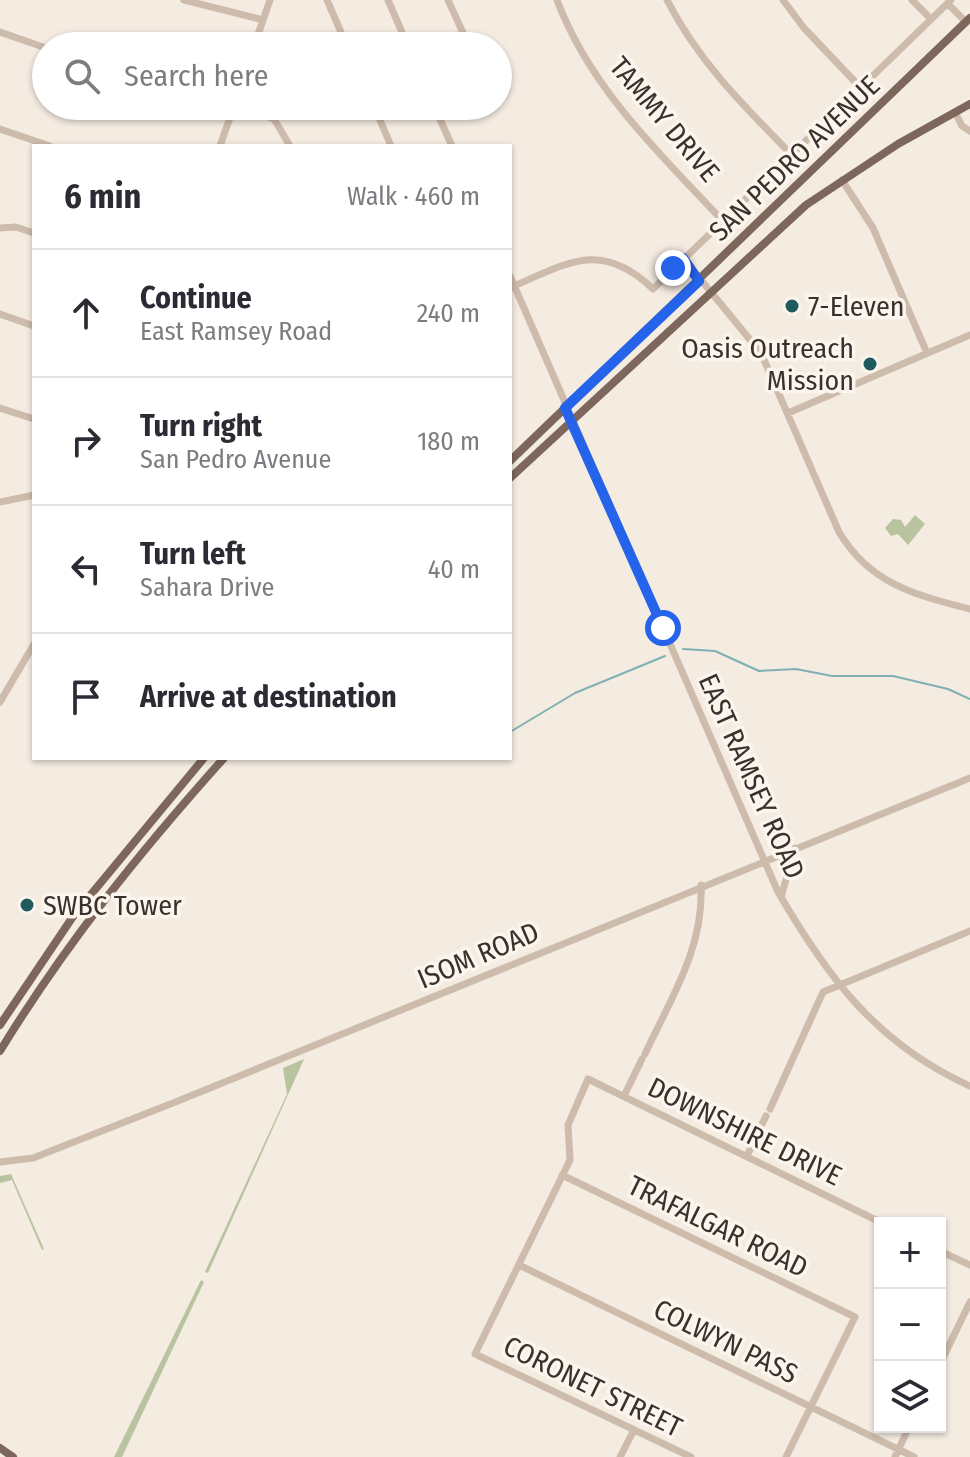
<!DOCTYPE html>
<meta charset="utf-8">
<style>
body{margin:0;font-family:"Fira Sans Condensed",sans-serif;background:#f7f7f7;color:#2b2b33}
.controls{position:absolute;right:24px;bottom:24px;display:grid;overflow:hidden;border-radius:0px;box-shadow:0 2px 6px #0004}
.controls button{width:72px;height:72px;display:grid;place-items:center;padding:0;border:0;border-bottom:2px solid #e1e1e2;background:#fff;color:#2b2b33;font:40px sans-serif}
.stop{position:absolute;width:24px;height:24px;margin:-18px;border:6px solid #2563eb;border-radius:50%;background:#fff}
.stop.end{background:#2563eb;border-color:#fff;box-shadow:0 2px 8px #0008}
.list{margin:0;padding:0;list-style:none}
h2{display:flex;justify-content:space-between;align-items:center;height:104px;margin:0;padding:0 32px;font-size:34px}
h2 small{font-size:26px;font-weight:400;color:#7c7c81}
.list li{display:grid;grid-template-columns:52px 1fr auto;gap:24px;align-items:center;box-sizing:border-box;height:128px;padding:0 32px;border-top:2px solid #e1e1e2}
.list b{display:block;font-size:30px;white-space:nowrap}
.list p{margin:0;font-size:26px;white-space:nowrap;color:#7c7c81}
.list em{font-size:26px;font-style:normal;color:#7c7c81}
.icon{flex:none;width:44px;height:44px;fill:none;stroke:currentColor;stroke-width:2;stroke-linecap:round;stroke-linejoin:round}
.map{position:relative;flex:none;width:970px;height:1457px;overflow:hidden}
.search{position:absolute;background:#fff;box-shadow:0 2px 6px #0004;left:32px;top:32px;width:480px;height:88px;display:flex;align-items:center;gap:20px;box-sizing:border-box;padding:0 28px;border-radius:44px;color:#7c7c81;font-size:30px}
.panel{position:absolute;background:#fff;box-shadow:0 2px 6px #0004;left:32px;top:144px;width:480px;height:616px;border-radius:0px}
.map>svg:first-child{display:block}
.green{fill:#b8c4a0}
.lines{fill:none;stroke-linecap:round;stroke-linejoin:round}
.stream{stroke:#7fb0b2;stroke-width:2}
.minor{stroke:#cdbbac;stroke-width:7}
.major{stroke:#7d675c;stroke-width:8}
.route{stroke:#2563eb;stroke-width:10}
.poi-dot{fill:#1f5a5e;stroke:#fbf5ee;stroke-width:3}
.labels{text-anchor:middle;stroke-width:7;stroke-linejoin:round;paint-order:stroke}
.street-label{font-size:28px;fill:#3b302b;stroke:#fbf5ee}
.poi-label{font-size:28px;fill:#3b302b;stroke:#fbf5ee;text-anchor:start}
</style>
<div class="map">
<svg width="970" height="1457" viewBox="0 0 970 1457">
<rect width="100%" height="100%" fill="#f4ebe1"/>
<path class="green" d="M 915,515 L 925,524 L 908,545 L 898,534 L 891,536 L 885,528 L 893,519 L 901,520 L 905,527 Z
M 304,1059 L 208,1273 L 205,1272 L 287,1094 L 283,1068 Z
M 11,1174 L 44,1249 L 42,1250 L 12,1180 L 0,1183 L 0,1176 Z
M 201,1280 L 204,1282 L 122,1457 L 114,1457 Z"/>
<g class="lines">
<path class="stream" d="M 683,649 L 715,651 L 759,671 L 796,669 L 832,676 L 893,676 L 948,689 L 970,699
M 510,732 L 575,693 L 665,656"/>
<path class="minor" d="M 184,0 L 263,20
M 327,0 L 347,46
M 388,0 L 408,46
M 448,0 L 469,46
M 557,0 C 590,88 659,153 722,220
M 667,0 C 698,61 744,106 791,154
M 783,0 L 804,28 L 860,87
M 912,0 L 931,19
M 948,4 L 966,22
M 0,32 L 46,48
M 254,46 L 270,0
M 237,106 L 274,119 L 290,146
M 374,106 L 391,146
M 434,106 L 452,146
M 955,112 L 962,126 L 970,131
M 0,129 L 50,146
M 220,146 L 234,106
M 842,180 L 873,228 L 927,353
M 0,228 L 16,227 L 34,233
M 683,258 L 761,353 L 839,532 C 870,584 915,595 970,609
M 510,276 L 778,892 C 828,978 877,1044 970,1086
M 512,287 C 569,262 602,240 653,289 L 951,0
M 0,314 L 34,326
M 0,408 L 34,419
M 788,413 L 970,335
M 0,502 L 34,495
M 0,702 L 34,644
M 781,897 L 795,848
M 645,1054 C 671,998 704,948 701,885
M 624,1096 L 642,1059
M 770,1109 L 823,992 L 970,931
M 747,1156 L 766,1116
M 0,1162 L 33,1158 L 178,1101 L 970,778
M 562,1175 L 855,1317 L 786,1457
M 940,1251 L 970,1265
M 519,1265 L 914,1457
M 940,1364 L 970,1302
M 620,1457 L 634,1430
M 691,1457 L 475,1354 L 570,1160 L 568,1125 L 588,1079 L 882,1223
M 895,1457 L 909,1427"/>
<path class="major" d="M 510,461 L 970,18
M 510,478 L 806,205 L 898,144 L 970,104
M 0,1025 L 74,915 L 204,758
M 0,1051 C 67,942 139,853 224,758
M 0,1448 L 13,1457"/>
</g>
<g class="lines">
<path class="route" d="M 663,628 L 565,408 L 699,281 L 683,258 L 673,268"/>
</g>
<g class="poi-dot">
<circle cx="792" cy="306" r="8"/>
<circle cx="870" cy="364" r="8"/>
<circle cx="27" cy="905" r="8"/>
</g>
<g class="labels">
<g class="street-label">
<text transform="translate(665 119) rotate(50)" y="10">TAMMY DRIVE</text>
<text transform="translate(794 158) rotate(-44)" y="10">SAN PEDRO AVENUE</text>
<text transform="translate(752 776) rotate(66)" y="10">EAST RAMSEY ROAD</text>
<text transform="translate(478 955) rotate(-23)" y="10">ISOM ROAD</text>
<text transform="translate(745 1131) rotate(26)" y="10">DOWNSHIRE DRIVE</text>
<text transform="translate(718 1226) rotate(26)" y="10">TRAFALGAR ROAD</text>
<text transform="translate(726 1341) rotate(26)" y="10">COLWYN PASS</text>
<text transform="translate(593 1386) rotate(26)" y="10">CORONET STREET</text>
</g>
<g class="poi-label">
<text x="808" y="316">7-Eleven</text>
<text x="854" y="358" text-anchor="end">Oasis Outreach<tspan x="854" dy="32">Mission</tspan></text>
<text x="43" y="915">SWBC Tower</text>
</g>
</g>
</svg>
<div class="controls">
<button>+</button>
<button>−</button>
<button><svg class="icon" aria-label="layers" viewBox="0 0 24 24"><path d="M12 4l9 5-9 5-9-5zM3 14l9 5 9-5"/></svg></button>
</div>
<div class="stop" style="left:663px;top:628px"></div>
<div class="stop end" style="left:673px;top:268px"></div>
<div class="search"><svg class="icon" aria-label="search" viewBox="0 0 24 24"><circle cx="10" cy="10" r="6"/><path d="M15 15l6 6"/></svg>Search here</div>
<section class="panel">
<h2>6 min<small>Walk · 460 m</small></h2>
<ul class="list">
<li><svg class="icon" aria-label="ahead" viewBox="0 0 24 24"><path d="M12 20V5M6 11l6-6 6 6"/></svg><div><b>Continue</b><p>East Ramsey Road</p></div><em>240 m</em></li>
<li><svg class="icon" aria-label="right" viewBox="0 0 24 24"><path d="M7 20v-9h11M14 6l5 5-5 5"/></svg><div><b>Turn right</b><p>San Pedro Avenue</p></div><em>180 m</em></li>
<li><svg class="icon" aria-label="left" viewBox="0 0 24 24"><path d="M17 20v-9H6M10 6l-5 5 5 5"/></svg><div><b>Turn left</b><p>Sahara Drive</p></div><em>40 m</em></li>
<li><svg class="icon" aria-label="arrive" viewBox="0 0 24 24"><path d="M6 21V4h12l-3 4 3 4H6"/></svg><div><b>Arrive at destination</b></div></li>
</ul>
</section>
</div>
